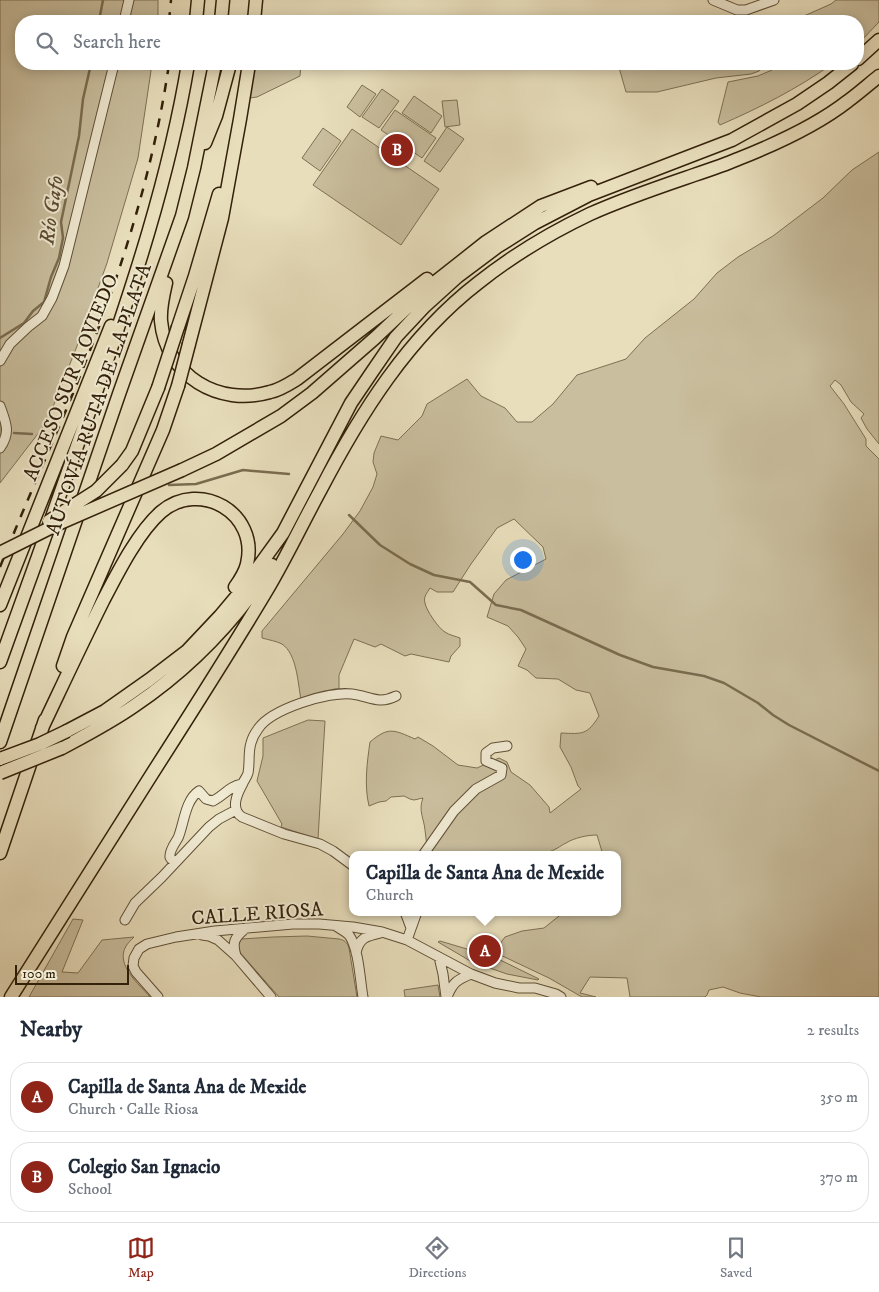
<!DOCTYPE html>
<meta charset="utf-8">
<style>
body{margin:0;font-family:"IM FELL DW Pica",serif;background:#f6f6f7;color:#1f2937}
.scale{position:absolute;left:15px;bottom:12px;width:114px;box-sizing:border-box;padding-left:5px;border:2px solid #33210a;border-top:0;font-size:14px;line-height:18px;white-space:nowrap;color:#33210a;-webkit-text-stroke:4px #f0ead3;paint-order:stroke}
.you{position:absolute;left:522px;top:559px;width:18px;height:18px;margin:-12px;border:4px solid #fff;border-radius:50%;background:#1a73e8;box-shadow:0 0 0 8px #1a73e833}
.badge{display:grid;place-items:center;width:32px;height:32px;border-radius:50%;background:#8f2418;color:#fff;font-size:16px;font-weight:700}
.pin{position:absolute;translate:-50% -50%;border:2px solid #fff;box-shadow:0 1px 5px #0006}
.popup{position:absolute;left:349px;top:851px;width:272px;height:65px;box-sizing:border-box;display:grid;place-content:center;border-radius:10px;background:#fff;filter:drop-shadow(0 1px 4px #0005);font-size:16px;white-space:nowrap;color:#747a83}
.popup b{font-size:19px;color:#1f2937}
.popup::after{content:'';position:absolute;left:50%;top:100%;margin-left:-10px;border:10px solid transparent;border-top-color:#fff}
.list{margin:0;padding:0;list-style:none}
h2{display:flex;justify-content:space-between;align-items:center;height:65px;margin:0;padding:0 20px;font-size:21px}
h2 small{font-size:16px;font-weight:400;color:#747a83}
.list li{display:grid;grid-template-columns:32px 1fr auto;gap:15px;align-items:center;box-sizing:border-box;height:70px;margin:0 10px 10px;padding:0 10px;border:1px solid #e0e1e3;border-radius:20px}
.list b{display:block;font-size:19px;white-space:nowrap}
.list p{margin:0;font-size:16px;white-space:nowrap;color:#747a83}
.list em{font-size:16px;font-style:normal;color:#747a83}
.icon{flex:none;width:28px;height:28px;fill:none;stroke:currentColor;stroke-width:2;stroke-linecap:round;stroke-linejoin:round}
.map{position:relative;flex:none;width:879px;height:997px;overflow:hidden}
.search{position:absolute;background:#fff;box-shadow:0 2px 12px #0003;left:15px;right:15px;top:15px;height:55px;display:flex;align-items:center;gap:12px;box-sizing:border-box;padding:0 18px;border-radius:20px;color:#747a83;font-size:19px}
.sheet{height:225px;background:#fff}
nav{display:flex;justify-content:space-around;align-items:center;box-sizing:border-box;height:70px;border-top:1px solid #e0e1e3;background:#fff;font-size:14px;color:#747a83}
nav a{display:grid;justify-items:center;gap:2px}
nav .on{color:#8f2418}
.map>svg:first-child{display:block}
.green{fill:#c9be9e;stroke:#7e7054}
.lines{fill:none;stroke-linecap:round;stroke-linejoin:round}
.stream{stroke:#7a6c50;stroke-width:2.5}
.minor-casing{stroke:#605036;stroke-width:11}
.highway-casing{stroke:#33210a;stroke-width:15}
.minor{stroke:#f0ead3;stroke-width:9}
.highway{stroke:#e8debc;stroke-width:12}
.rail{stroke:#33210a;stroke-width:2.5;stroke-dasharray:9 9;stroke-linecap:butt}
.highway-bridge-casing{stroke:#33210a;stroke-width:15;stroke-linecap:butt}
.highway-bridge{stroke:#e8debc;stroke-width:12}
.labels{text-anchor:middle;stroke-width:4;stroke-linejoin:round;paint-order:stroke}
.street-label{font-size:20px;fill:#33210a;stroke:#f0ead3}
.water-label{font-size:21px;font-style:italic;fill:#5d4d33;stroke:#f0ead3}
</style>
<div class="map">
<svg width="879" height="997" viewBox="0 0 879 997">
<rect width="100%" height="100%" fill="#e8debc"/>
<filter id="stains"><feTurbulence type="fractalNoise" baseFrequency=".004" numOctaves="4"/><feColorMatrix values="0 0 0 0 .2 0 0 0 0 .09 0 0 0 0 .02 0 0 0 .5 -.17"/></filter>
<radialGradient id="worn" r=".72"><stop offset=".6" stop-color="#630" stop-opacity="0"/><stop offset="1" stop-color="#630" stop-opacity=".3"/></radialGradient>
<path class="green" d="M 0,0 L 158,0 L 158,21 L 21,21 L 21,64 L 152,64 L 138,158 L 107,263 L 79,341 L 47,422 L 0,483 Z
M 836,0 L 879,0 L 879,22 L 858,44 L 858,21 L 775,21 L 795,20 L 831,4 Z
M 255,64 L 301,64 L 300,76 L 257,97 L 250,98 Z
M 618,64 L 767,64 L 759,71 L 751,74 L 716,78 L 657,92 L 626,92 Z
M 774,64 L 832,64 C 797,89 759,108 720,125 L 718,122 L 728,82 L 758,76 L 772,70 Z
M 362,85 L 376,94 L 360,117 L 347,107 Z
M 382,89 L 399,101 L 379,128 L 362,117 Z
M 414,96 L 442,116 L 431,133 L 402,113 Z
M 457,100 L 460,125 L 445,127 L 442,101 Z
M 395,110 L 436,138 L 422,158 L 381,130 Z
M 447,127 L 464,139 L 440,172 L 424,161 Z
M 323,128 L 341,141 L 320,171 L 302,158 Z
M 352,129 L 439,189 L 401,245 L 313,185 Z
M 879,152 L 879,444 L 867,429 L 861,418 L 864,414 L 851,402 L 841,385 L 835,380 L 830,386 L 844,404 L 866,439 L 866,446 L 879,459 L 879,997 L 761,997 L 740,993 L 723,987 L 709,990 L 707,995 L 705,997 L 630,997 L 627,978 L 590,977 L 580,993 L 596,997 L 582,997 L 549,978 L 494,952 L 505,937 L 522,931 L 544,928 L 559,916 L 567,912 L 618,912 L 618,855 L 603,855 L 597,835 C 587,835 574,838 566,843 C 560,846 554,851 548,852 C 543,853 540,852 536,855 L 471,855 L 459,853 L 456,855 L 428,855 C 427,847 426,838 425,830 C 424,819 418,810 423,798 L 414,800 L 410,799 L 404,796 L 391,797 L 386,801 L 379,802 L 369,806 C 364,785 367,763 370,742 C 389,726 394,730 415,739 L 418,737 L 433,746 L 458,765 L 477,768 L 499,758 L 507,762 L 511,772 L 530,785 L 549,807 L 550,813 L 581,789 L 578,786 L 571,767 L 560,747 L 561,733 C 583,734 587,735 599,716 L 590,693 L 576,690 L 558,679 L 536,678 L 527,670 L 518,666 L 526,649 L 518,637 L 508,626 L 487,617 L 494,594 L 506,580 L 546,559 L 543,547 L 514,519 L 497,528 L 471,564 L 453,592 L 437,592 L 430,588 C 427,593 423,597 425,603 C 426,610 439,629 445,632 C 449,635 455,636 460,638 L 460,646 L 451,656 L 449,662 L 411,654 L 405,656 L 381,644 L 375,647 L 354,639 L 339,675 L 339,690 L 301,700 C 298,684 297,654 282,644 C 276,641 269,640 262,638 L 262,631 L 343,534 L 360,511 L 373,487 L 377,474 L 373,462 L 374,453 L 381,436 L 398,440 L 422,416 L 427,404 L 467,379 L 481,396 L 505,408 L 517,422 L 532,422 L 553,404 L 577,375 L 626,359 L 645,338 L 694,299 L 717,273 L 738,257 L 773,236 L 823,198 L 852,170 Z
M 308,720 L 325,721 L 318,839 L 281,827 L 282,824 L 257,781 L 263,756 L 263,738 Z
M 73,919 L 83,920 L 62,972 L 78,973 L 102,940 L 134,937 C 131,940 128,943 126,946 C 115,965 139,984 150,997 L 29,997 Z
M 307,936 L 339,939 C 344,940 347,942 349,948 L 357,997 L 279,997 L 237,949 L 241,939 L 273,937 Z
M 440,941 L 477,952 L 475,961 L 472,962 L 438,942 Z
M 490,955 L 539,979 L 538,980 L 507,974 L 484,966 Z
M 438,985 L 440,997 L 405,997 L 404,990 Z"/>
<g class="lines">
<path class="stream" d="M 99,21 L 103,0
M 0,338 L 24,323 L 33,311 L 44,302 L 51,277 L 59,258 L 63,238 L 61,222 L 79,136 L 83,99 L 91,64
M 14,433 L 32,434
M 169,485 L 196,484 L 243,470 L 289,474
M 349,515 L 380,545 L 410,564 L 434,575 L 470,582 L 496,605 L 521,610 L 620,655 L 653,667 L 704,676 L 724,683 L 758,703 L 773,715 L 789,725 L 879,771"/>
<g class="minor-casing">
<path id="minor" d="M 713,0 L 737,10 L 746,10 L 774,0
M 124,21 L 129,0
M 0,361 L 10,344 L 28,327 L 42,316 L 52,298 L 64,266 L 114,64
M 0,406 C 6,423 11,432 0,448
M 423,855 L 454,811 L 476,789 L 501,775 L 502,768 L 486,761 L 486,753 L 493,748 L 507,746
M 176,862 C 172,860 171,860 170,857 C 169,851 175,843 178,838 C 184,824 185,800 199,791 L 206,799 L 213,801 C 226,794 228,787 242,784
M 352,865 L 333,851 L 320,844 L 284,834 L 242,817 C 230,809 237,794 243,783 C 244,780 247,777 248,773 C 250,763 248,752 251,743 C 252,739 255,733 258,729 C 271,709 329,691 352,694 C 369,696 378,705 396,696
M 405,912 L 411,928
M 125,920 L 135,903 L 162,877 L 209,827 L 219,819 L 236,810
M 336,926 C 340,929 345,931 349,935 C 359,949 360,980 363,997
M 202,935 L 209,936 L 218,940 L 236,956 L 271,997
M 407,940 L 417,912
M 356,953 C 359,938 366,936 380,933
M 236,956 C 232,942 234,938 246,928
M 439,957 L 443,974 L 446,997
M 158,997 L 136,972 L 133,966 L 134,958 L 139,949 L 147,944 L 176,937 L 215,931 L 293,924 L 319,924 L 353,927 L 382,932 L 407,940 L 471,974 L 495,983 L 519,988 L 535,988 L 556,994 L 561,997
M 447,997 C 453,982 457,980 471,974"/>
</g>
<g class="highway-casing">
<path id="highway" d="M 196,21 L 198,0
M 221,21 L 223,0
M 254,21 L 256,0
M 858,59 L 879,40
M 205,143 L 216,116 L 230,64
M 166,283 C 163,296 160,308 161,321 C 166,376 219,407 270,392 C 280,390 289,384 297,379 L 427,279
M 178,327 L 195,276 L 219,194
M 189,344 L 222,218 L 240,119 L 249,64
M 122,465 L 132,451 L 158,388
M 182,470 L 216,454 L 281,416 L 312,393 L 375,338 L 429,287 L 486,242 L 541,206 L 591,187
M 0,605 L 111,326
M 0,662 C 32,574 63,487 94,398 C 132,289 169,178 188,64
M 63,666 L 73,637 L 163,430 L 178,386
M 42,728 C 62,686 82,643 103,601 C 117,574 138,532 161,512 C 200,479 259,513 247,564 C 245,573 240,580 235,587
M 67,731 L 105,711 L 149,680 L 187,651 L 220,616 L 241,591 L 283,533 L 351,403 L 372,372 L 396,337 L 425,306 L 457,277 L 497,247 L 535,223 L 589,195 L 732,140 L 797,104 L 828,83 L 852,64
M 0,742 L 119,394 L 182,216 L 194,168 L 215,64
M 62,748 C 86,735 111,722 134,706 C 189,669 236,620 272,565
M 0,853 L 45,720
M 11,997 C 58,923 105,849 152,774 C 191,713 230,652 267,590 C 286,558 302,524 320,491 C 360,414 408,337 478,283 C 512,256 550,233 590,214 C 623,199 659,187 694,175 C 709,170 724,165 738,159 C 776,144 816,126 848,101 C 859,93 869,84 879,76"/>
</g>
<use href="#minor" class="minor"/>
<use href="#highway" class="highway"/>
<path class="rail" d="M 169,21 L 171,0
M 0,567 C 22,512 46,458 69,403 C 114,294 152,181 169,64"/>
<g class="highway-bridge-casing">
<path id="highway-bridge" d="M 178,386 L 189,344
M 158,388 L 178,327
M 49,521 L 96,491 L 122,465
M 0,553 L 60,523 L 182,470
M 0,759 L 40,744 L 67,731
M 0,773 L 62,748"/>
</g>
<use href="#highway-bridge" class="highway-bridge"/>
</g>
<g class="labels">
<g class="street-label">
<text transform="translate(70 377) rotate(-68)" y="7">ACCESO SUR A OVIEDO</text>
<text transform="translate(98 399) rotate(-71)" y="7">AUTOVÍA RUTA DE LA PLATA</text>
<text transform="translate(257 913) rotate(-4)" y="7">CALLE RIOSA</text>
</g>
<g class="water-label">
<text transform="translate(51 210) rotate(-82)" y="7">Río Gafo</text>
</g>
</g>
<rect width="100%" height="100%" filter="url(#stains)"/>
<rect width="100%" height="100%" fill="url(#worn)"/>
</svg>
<div class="scale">100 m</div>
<div class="you"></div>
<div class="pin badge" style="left:485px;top:951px">A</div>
<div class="popup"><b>Capilla de Santa Ana de Mexide</b>Church</div>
<div class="pin badge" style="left:397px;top:150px">B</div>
<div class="search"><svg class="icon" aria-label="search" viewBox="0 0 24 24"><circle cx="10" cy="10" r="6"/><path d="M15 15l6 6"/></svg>Search here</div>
</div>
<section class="sheet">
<h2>Nearby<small>2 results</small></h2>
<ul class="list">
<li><span class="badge">A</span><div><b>Capilla de Santa Ana de Mexide</b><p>Church · Calle Riosa</p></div><em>350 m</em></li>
<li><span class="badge">B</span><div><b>Colegio San Ignacio</b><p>School</p></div><em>370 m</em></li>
</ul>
</section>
<nav>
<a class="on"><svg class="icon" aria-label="map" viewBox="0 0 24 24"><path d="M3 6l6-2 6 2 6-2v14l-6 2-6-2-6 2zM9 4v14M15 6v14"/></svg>Map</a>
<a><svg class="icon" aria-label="directions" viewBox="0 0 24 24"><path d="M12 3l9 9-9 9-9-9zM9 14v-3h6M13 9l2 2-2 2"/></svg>Directions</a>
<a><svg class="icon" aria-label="saved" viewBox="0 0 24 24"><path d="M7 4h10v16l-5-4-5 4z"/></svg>Saved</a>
</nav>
